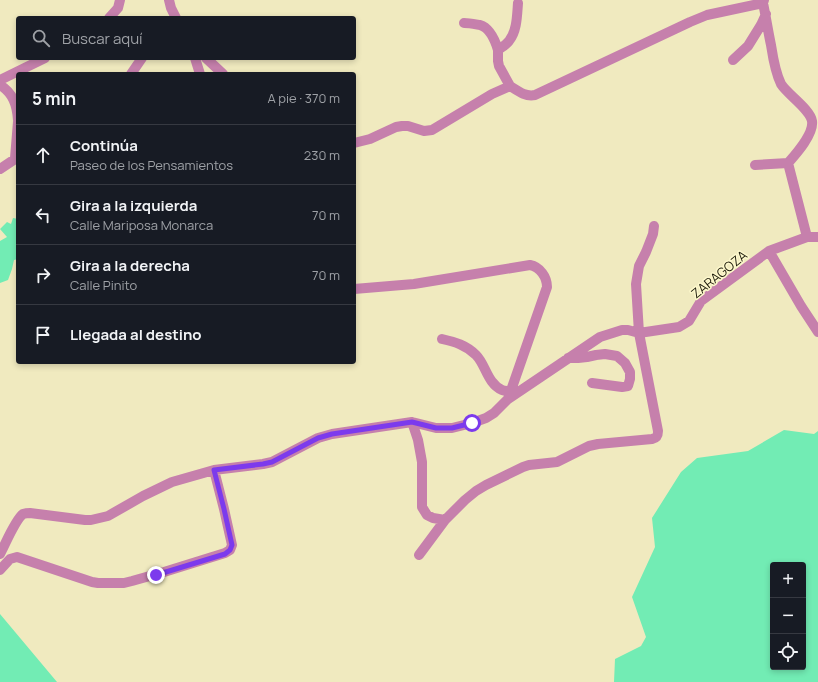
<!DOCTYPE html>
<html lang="es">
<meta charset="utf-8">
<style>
body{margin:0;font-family:Manrope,sans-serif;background:#242831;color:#f1f3f6}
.controls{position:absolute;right:12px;bottom:12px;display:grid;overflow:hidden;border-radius:4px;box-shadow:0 2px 6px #0003}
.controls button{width:36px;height:36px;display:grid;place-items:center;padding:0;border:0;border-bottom:1px solid #363941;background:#171b24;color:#f1f3f6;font:20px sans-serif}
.stop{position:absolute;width:12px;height:12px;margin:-9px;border:3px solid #7c3aed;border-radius:50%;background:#fff}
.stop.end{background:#7c3aed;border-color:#fff;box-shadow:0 1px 4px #0008}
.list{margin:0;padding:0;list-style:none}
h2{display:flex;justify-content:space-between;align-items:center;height:52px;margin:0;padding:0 16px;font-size:17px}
h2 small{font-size:13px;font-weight:400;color:#9ea1a6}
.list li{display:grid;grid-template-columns:26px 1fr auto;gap:12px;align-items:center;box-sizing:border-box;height:60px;padding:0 16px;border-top:1px solid #363941}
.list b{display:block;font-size:15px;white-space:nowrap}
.list p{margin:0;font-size:13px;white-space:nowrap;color:#9ea1a6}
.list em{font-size:13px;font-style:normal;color:#9ea1a6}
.icon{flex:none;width:22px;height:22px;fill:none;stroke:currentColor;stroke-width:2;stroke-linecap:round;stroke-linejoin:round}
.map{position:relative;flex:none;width:818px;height:682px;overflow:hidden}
.search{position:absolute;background:#171b24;box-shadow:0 2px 6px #0003;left:16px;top:16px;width:340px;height:44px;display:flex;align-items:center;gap:10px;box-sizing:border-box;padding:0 14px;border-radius:4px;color:#9ea1a6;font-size:15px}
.panel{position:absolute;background:#171b24;box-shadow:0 2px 6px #0003;left:16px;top:72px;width:340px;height:292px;border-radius:4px}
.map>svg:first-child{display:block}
.green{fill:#72ecb4;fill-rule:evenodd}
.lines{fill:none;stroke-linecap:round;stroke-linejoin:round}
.minor{stroke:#c680ac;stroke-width:10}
.route{stroke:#7c3aed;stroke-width:5}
.labels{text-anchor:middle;stroke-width:3;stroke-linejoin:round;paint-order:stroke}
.street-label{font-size:13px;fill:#1b1909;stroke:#fdf8cc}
</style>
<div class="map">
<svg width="818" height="682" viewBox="0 0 818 682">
<rect width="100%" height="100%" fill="#f0eabf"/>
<path class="green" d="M 13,218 L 18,219 L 18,259 L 14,260 L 12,269 L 8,280 L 0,283 L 0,241 L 7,237 L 0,229 L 7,222 L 11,224 Z
M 784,430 L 814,434 L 818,431 L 818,682 L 614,682 L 615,659 L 641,646 L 646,637 L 632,597 L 655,547 L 652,518 L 681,472 L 697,458 L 748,451 ZM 773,565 L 803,565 L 803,667 L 773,667 Z
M 0,614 L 57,682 L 0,682 Z"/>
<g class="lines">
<path class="minor" d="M 169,0 L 171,8 L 176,18
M 763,3 C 766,17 768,31 771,45 C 773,58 775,72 781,84 C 788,95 810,109 812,121 C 814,134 796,154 788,163 L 807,237
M 109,18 L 118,8 L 120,0
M 464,23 C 469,23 474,24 480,25 C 490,28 495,40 498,50
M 195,58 L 200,74
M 206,58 L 223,74
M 733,60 L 748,46 L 761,25 L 766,14
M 131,74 L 142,58
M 0,80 L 45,58
M 0,85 C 13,93 17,105 18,120
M 510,86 L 499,66 L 498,61 L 498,50 C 502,47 506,45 509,41 C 517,31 517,16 518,3
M 354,143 L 370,139 L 396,127 L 402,126 L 408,126 L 424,131 L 432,130 L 492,94 L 510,86 C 518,91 525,97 535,95 L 690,22 L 707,15 L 763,3 L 764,0
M 15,158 L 18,122
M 755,165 L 788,163
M 0,169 L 18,157
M 769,251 L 801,306 L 818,332
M 354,289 L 414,284 L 530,265 C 540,267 547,277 547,287 L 508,399
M 442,339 C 455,342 466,345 476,355 C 486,365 487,383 502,390 C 504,391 508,391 511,392
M 568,358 L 578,358 L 587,357 L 596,355 L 605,354 L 617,356 L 625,363 L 630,372 L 630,379 L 628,386 L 622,387 L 592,383
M 412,422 L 418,440 L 422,462 L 422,507 L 427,515 L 433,518 L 445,520
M 0,554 C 5,545 15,520 23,514 C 26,513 27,513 30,513 L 85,520 L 91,520 L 108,516 L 143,496 L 172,482 L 214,470 L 263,464 L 272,462 L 318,438 L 332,434 L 412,422 L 436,428 L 452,428 L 472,423 L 486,418 L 494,413 L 508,399 L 600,337 L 622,330 L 628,330 L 639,333 L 679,327 L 689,321 L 701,301 L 769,251 L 807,237 L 818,237
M 419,555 L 445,520 L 465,500 L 476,491 L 486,485 L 523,467 L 529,465 L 557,462 L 589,446 L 598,444 L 652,439 C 657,438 658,436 658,431 L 639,333 L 636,284 L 639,266 L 646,252 L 653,234 L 654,226
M 0,570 L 10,559 L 17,557 L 92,582 L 98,583 L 124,583 L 132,581 L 164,572 L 225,553 L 230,550 L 232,545 L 224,509 L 214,470"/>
</g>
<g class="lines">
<path class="route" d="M 156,575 L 225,554 L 230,550 L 232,545 L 224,509 L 214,470 L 263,464 L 272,462 L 318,438 L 332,434 L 412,422 L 436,428 L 452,428 L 472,423"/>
</g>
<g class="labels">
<g class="street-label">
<text transform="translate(719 274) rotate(-39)" y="5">ZARAGOZA</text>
</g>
</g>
</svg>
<div class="controls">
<button>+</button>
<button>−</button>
<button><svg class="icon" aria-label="locate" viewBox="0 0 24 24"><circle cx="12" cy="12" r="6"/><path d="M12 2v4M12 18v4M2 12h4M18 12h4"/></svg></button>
</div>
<div class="stop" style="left:472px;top:423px"></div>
<div class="stop end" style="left:156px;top:575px"></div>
<div class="search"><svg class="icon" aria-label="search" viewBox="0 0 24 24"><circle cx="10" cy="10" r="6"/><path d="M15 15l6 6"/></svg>Buscar aquí</div>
<section class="panel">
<h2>5 min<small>A pie · 370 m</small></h2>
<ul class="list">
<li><svg class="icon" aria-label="ahead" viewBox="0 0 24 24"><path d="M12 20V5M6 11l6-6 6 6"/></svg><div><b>Continúa</b><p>Paseo de los Pensamientos</p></div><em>230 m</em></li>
<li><svg class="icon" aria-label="left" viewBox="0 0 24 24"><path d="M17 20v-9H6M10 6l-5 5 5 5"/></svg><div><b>Gira a la izquierda</b><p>Calle Mariposa Monarca</p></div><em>70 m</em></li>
<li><svg class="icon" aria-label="right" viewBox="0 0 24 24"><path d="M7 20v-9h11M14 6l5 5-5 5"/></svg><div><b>Gira a la derecha</b><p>Calle Pinito</p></div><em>70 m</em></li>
<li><svg class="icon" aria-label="arrive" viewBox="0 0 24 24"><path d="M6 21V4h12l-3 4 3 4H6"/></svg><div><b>Llegada al destino</b></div></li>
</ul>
</section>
</div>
